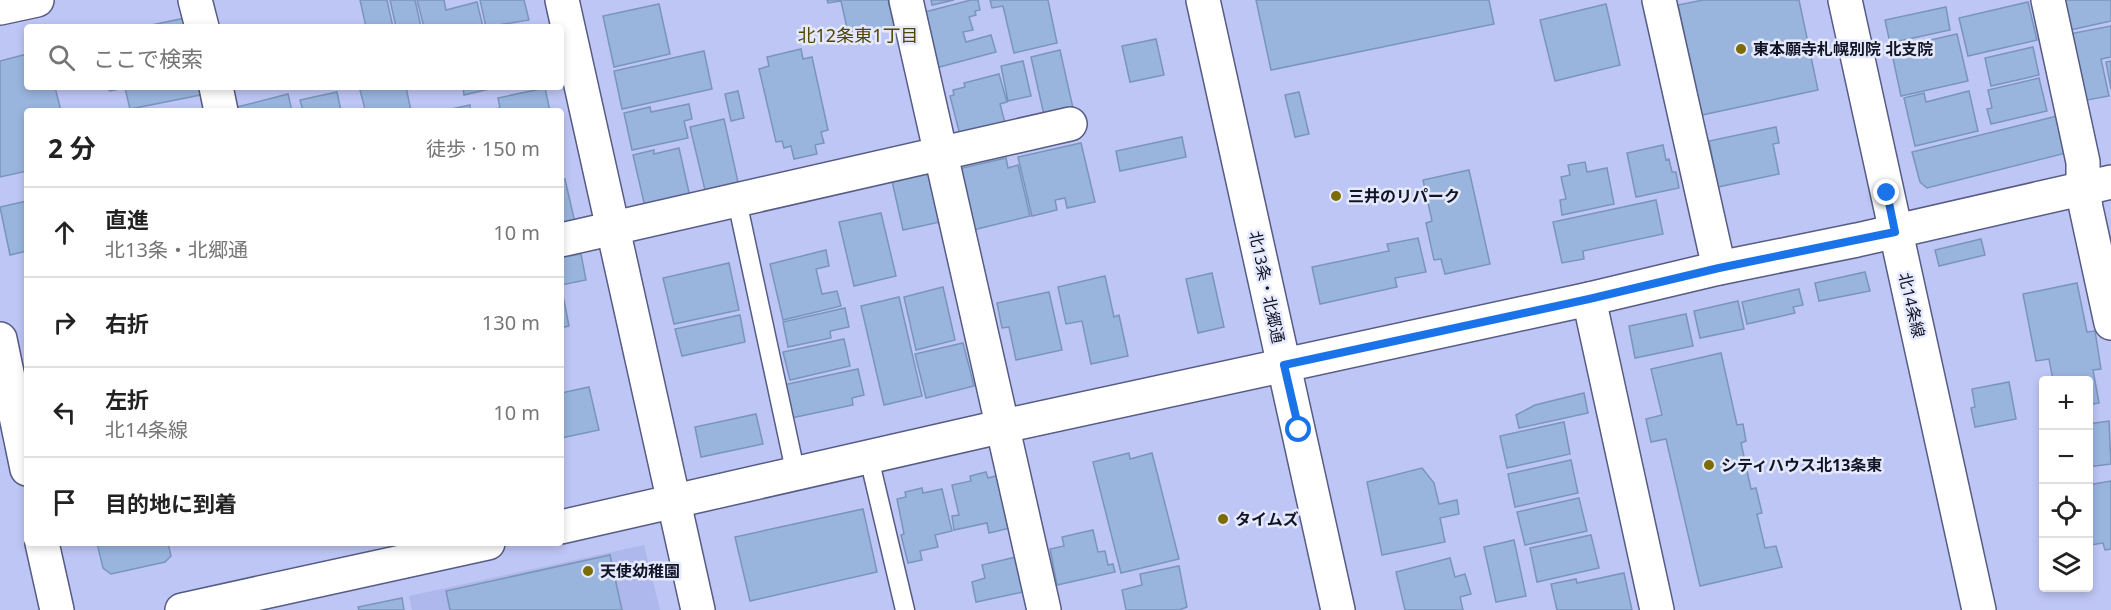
<!DOCTYPE html>
<html lang="ja">
<meta charset="utf-8">
<style>
body{margin:0;font-family:"Noto Sans","Noto Sans JP",sans-serif;background:#f2f2f2;color:#222}
.controls{position:absolute;right:18px;bottom:18px;display:grid;overflow:hidden;border-radius:6px;box-shadow:0 3px 9px #0003}
.controls button{width:54px;height:54px;display:grid;place-items:center;padding:0;border:0;border-bottom:2px solid #e0e0e0;background:#fff;color:#222;font:30px sans-serif}
.stop{position:absolute;width:18px;height:18px;margin:-14px;border:4px solid #1a73e8;border-radius:50%;background:#fff}
.stop.end{background:#1a73e8;border-color:#fff;box-shadow:0 2px 6px #0008}
.list{margin:0;padding:0;list-style:none}
h2{display:flex;justify-content:space-between;align-items:center;height:78px;margin:0;padding:0 24px;font-size:26px}
h2 small{font-size:20px;font-weight:400;color:#767676}
.list li{display:grid;grid-template-columns:39px 1fr auto;gap:18px;align-items:center;box-sizing:border-box;height:90px;padding:0 24px;border-top:2px solid #e0e0e0}
.list b{display:block;font-size:22px;white-space:nowrap}
.list p{margin:0;font-size:20px;white-space:nowrap;color:#767676}
.list em{font-size:20px;font-style:normal;color:#767676}
.icon{flex:none;width:33px;height:33px;fill:none;stroke:currentColor;stroke-width:2;stroke-linecap:round;stroke-linejoin:round}
.map{position:relative;flex:none;width:2111px;height:610px;overflow:hidden}
.search{position:absolute;background:#fff;box-shadow:0 3px 9px #0003;left:24px;top:24px;width:540px;height:66px;display:flex;align-items:center;gap:15px;box-sizing:border-box;padding:0 21px;border-radius:6px;color:#767676;font-size:22px}
.panel{position:absolute;background:#fff;box-shadow:0 3px 9px #0003;left:24px;top:108px;width:540px;height:438px;border-radius:6px}
.map>svg:first-child{display:block}
.built{fill:#afb8ec}
.building{fill:#99b5dd;stroke:#7a95bb;stroke-width:1.5}
.lines{fill:none;stroke-linecap:round;stroke-linejoin:round}
.lane-casing{stroke:#565c84;stroke-width:21}
.street-casing{stroke:#565c84;stroke-width:36}
.secondary-casing{stroke:#565c84;stroke-width:36}
.highway-casing{stroke:#565c84;stroke-width:36}
.lane{stroke:#fff;stroke-width:18}
.street{stroke:#fff;stroke-width:33}
.secondary{stroke:#fff;stroke-width:33}
.highway{stroke:#fff;stroke-width:33}
.route{stroke:#1a73e8;stroke-width:8}
.poi-dot{fill:#7d6b04;stroke:#e5e9fc;stroke-width:2}
.labels{text-anchor:middle;stroke-width:5;stroke-linejoin:round;paint-order:stroke}
.poi-label{font-size:16px;font-weight:bold;fill:#111424;stroke:#e5e9fc;text-anchor:start}
.street-label{font-size:16px;fill:#111424;stroke:#e5e9fc}
.neighbourhood-label{font-size:18px;fill:#514501;stroke:#e5e9fc}
</style>
<div class="map">
<svg width="2111" height="610" viewBox="0 0 2111 610">
<rect width="100%" height="100%" fill="#bec6f5"/>
<path class="built" d="M 644,545 L 660,610 L 412,610 L 409,596 Z"/>
<path class="building" d="M 360,0 L 387,0 L 393,27 L 366,27 Z
M 390,0 L 415,0 L 421,27 L 396,27 Z
M 417,0 L 444,0 L 446,10 L 477,2 L 483,27 L 424,27 Z
M 480,0 L 524,0 L 529,20 L 486,27 Z
M 827,0 L 888,0 L 894,26 L 849,37 L 841,1 L 828,3 Z
M 931,0 L 954,0 L 932,5 Z
M 971,0 L 978,0 L 980,10 L 975,11 L 976,15 L 969,17 L 973,30 L 963,32 L 966,42 L 991,35 L 996,52 L 932,69 L 917,14 Z
M 990,0 L 1048,0 L 1057,43 L 1014,53 L 1003,6 L 992,8 Z
M 1256,0 L 1489,0 L 1494,24 L 1271,70 Z
M 1703,0 L 1799,0 L 1818,90 L 1702,115 L 1678,5 Z
M 2067,0 L 2111,0 L 2111,21 L 2070,30 L 2063,1 Z
M 2028,2 L 2037,40 L 1968,56 L 1959,18 Z
M 659,4 L 670,54 L 614,67 L 603,16 Z
M 1606,4 L 1620,65 L 1555,81 L 1540,20 Z
M 1946,7 L 1950,30 L 1890,43 L 1885,20 Z
M 185,18 L 187,27 L 142,27 Z
M 2111,26 L 2111,57 L 2101,59 L 2109,96 L 2082,101 L 2069,34 Z
M 1957,34 L 1968,81 L 1901,96 L 1891,49 Z
M 1156,39 L 1164,75 L 1130,82 L 1122,46 Z
M 2033,47 L 2039,75 L 1991,86 L 1985,58 Z
M 801,49 L 803,59 L 812,57 L 828,130 L 821,132 L 824,143 L 815,145 L 817,154 L 794,159 L 791,146 L 784,148 L 782,141 L 776,142 L 759,69 L 769,66 L 767,57 Z
M 1060,50 L 1073,108 L 1044,115 L 1031,57 Z
M 704,51 L 712,89 L 622,109 L 614,71 Z
M 27,54 L 27,87 L 55,87 L 61,111 L 27,111 L 27,171 L 0,177 L 0,61 Z
M 1023,61 L 1031,96 L 1008,101 L 1001,66 Z
M 2111,61 L 2111,89 L 2106,62 Z
M 999,74 L 1007,102 L 1000,104 L 1005,123 L 960,135 L 950,96 L 954,95 L 953,90 L 965,87 L 964,83 Z
M 2039,78 L 2047,111 L 1991,124 L 1987,109 L 1992,108 L 1988,90 Z
M 105,87 L 199,87 L 201,95 L 130,109 L 125,88 L 110,91 Z
M 372,87 L 406,87 L 411,111 L 360,111 L 365,109 L 360,90 Z
M 463,87 L 498,87 L 464,95 Z
M 545,88 L 550,111 L 484,111 L 500,108 L 498,98 Z
M 738,91 L 744,118 L 731,121 L 725,94 Z
M 1969,91 L 1978,131 L 1915,146 L 1904,98 L 1924,93 L 1926,102 Z
M 337,92 L 341,111 L 303,111 L 300,100 Z
M 1299,92 L 1309,134 L 1295,137 L 1285,95 Z
M 288,94 L 292,111 L 238,111 L 237,107 Z
M 689,104 L 692,119 L 684,121 L 688,138 L 632,150 L 624,113 L 650,107 L 651,112 Z
M 470,105 L 470,110 L 477,109 L 478,111 L 442,111 Z
M 2057,116 L 2066,153 L 1927,188 L 1920,182 L 1912,152 Z
M 724,119 L 738,182 L 705,190 L 690,127 Z
M 1776,127 L 1779,143 L 1773,144 L 1779,174 L 1718,187 L 1709,141 Z
M 1182,137 L 1186,157 L 1120,171 L 1116,151 Z
M 1081,143 L 1095,202 L 1067,208 L 1065,198 L 1055,200 L 1057,210 L 1032,216 L 1018,157 Z
M 1663,145 L 1666,160 L 1669,159 L 1672,172 L 1676,172 L 1679,188 L 1636,197 L 1627,153 Z
M 679,148 L 690,197 L 645,207 L 633,155 L 654,150 L 654,154 Z
M 1006,158 L 1008,168 L 1018,165 L 1030,216 L 973,230 L 958,169 Z
M 1585,162 L 1587,172 L 1607,168 L 1614,204 L 1562,215 L 1560,200 L 1566,199 L 1561,177 L 1570,175 L 1568,165 Z
M 1469,170 L 1490,264 L 1445,274 L 1441,259 L 1434,260 L 1426,223 L 1432,221 L 1423,180 Z
M 929,173 L 940,222 L 903,230 L 892,181 Z
M 565,179 L 575,223 L 561,226 L 561,180 Z
M 1656,200 L 1663,234 L 1583,251 L 1584,259 L 1562,263 L 1553,222 Z
M 27,201 L 27,251 L 10,255 L 0,207 Z
M 881,213 L 896,276 L 854,286 L 839,222 Z
M 1418,238 L 1426,272 L 1395,278 L 1397,287 L 1320,304 L 1312,267 L 1389,251 L 1387,244 Z
M 1981,239 L 1985,255 L 1939,266 L 1935,250 Z
M 826,250 L 829,266 L 816,269 L 822,294 L 837,291 L 841,306 L 783,320 L 770,264 Z
M 569,253 L 570,256 L 581,254 L 586,280 L 561,285 L 569,326 L 561,328 L 561,255 Z
M 729,263 L 739,310 L 674,324 L 663,278 Z
M 1865,272 L 1870,291 L 1819,301 L 1815,283 Z
M 1212,273 L 1224,327 L 1198,333 L 1186,279 Z
M 1105,276 L 1114,317 L 1119,315 L 1128,356 L 1091,364 L 1082,321 L 1066,324 L 1058,287 Z
M 2077,283 L 2087,332 L 2095,331 L 2101,369 L 2093,370 L 2099,403 L 2088,405 L 2088,380 L 2053,380 L 2049,359 L 2036,361 L 2023,294 Z
M 943,287 L 955,340 L 916,350 L 904,297 Z
M 1799,289 L 1803,305 L 1793,307 L 1795,313 L 1747,324 L 1742,302 Z
M 1049,292 L 1062,350 L 1016,360 L 1009,327 L 1002,328 L 997,303 Z
M 899,297 L 922,396 L 884,405 L 861,306 Z
M 1738,301 L 1744,329 L 1700,338 L 1694,311 Z
M 845,308 L 849,327 L 830,331 L 831,338 L 788,347 L 783,322 Z
M 1686,314 L 1693,346 L 1635,358 L 1629,326 Z
M 740,315 L 745,342 L 682,356 L 675,329 Z
M 844,339 L 850,366 L 790,380 L 783,352 Z
M 963,343 L 974,386 L 926,398 L 915,354 Z
M 1721,353 L 1737,425 L 1743,424 L 1746,441 L 1741,443 L 1751,489 L 1756,488 L 1762,513 L 1757,514 L 1765,548 L 1776,546 L 1782,567 L 1700,586 L 1666,439 L 1651,442 L 1646,419 L 1662,415 L 1651,369 Z
M 858,369 L 864,395 L 852,398 L 853,405 L 791,418 L 783,385 Z
M 2009,382 L 2016,419 L 1975,427 L 1971,408 L 1975,407 L 1972,389 Z
M 589,387 L 599,430 L 561,438 L 561,393 Z
M 1584,393 L 1588,413 L 1519,428 L 1516,415 L 1535,405 Z
M 756,414 L 763,444 L 701,457 L 695,427 Z
M 2109,421 L 2111,464 L 2088,467 L 2088,424 Z
M 1564,422 L 1570,454 L 1507,468 L 1500,436 Z
M 1129,453 L 1130,459 L 1152,453 L 1179,559 L 1121,573 L 1093,462 Z
M 1571,460 L 1578,493 L 1515,507 L 1508,474 Z
M 1422,468 L 1434,483 L 1439,504 L 1457,500 L 1459,514 L 1440,518 L 1445,542 L 1382,555 L 1367,482 Z
M 986,472 L 988,478 L 999,475 L 1010,528 L 989,533 L 987,523 L 954,530 L 952,516 L 959,515 L 952,485 L 971,481 L 970,476 Z
M 2111,481 L 2111,549 L 2105,550 L 2103,543 L 2091,545 L 2088,527 L 2088,485 Z
M 922,488 L 923,493 L 942,489 L 952,531 L 935,535 L 938,547 L 920,551 L 922,560 L 908,563 L 901,535 L 904,534 L 897,499 L 906,497 L 905,492 Z
M 1579,498 L 1587,531 L 1525,545 L 1517,512 Z
M 863,509 L 877,572 L 750,601 L 735,537 Z
M 1093,530 L 1098,552 L 1105,551 L 1108,565 L 1113,564 L 1115,572 L 1057,585 L 1050,549 L 1064,546 L 1062,537 Z
M 1591,535 L 1599,568 L 1537,582 L 1530,548 Z
M 1514,540 L 1526,596 L 1496,602 L 1484,547 Z
M 97,543 L 168,543 L 171,556 L 165,562 L 111,574 L 103,568 Z
M 610,555 L 622,610 L 450,610 L 446,591 Z
M 1016,557 L 1023,592 L 976,602 L 972,582 L 985,578 L 982,565 Z
M 1450,558 L 1455,577 L 1465,574 L 1471,594 L 1460,597 L 1463,610 L 1405,610 L 1396,572 Z
M 1179,566 L 1187,607 L 1179,610 L 1126,610 L 1122,590 L 1142,585 L 1140,574 Z
M 1624,573 L 1632,610 L 1557,610 L 1551,584 L 1576,579 L 1577,583 Z
M 402,598 L 404,610 L 359,610 L 358,607 Z"/>
<g class="lines">
<g class="lane-casing">
<path id="lane" d="M 737,201 L 796,475
M 869,458 L 905,610"/>
</g>
<g class="street-casing">
<path id="street" d="M 195,0 L 202,27
M 562,0 L 698,610
M 906,0 L 1044,610
M 1659,0 L 1719,268
M 1845,0 L 1979,610
M 2048,0 L 2083,162 L 2083,188 L 2086,208 L 2111,323
M 216,87 L 221,111
M 561,240 L 1070,124
M 1589,299 L 1657,610
M 0,339 L 27,469
M 42,543 L 57,610"/>
</g>
<g class="secondary-casing">
<path id="secondary" d="M 1203,0 L 1338,610
M 561,527 L 1004,426 L 1589,299 L 1719,268 L 1857,240 L 2111,182
M 182,610 L 488,543"/>
</g>
<g class="highway-casing">
<path id="highway" d="M 0,8 L 37,0"/>
</g>
<use href="#lane" class="lane"/>
<use href="#street" class="street"/>
<use href="#secondary" class="secondary"/>
<use href="#highway" class="highway"/>
</g>
<g class="lines">
<path class="route" d="M 1299,430 L 1284,365 L 1589,299 L 1719,268 L 1895,232 L 1887,193"/>
</g>
<g class="poi-dot">
<circle cx="1741" cy="49" r="6"/>
<circle cx="1336" cy="196" r="6"/>
<circle cx="1709" cy="465" r="6"/>
<circle cx="1223" cy="519" r="6"/>
<circle cx="588" cy="571" r="6"/>
</g>
<g class="labels">
<g class="poi-label">
<text x="1753" y="55">東本願寺札幌別院 北支院</text>
<text x="1348" y="202">三井のリパーク</text>
<text x="1721" y="471">シティハウス北13条東</text>
<text x="1235" y="525">タイムズ</text>
<text x="600" y="577">天使幼稚園</text>
</g>
<g class="street-label">
<text transform="translate(1267 287) rotate(78)" y="6">北13条・北郷通</text>
<text transform="translate(1912 305) rotate(77)" y="6">北14条線</text>
</g>
<g class="neighbourhood-label">
<text x="858" y="42">北12条東1丁目</text>
</g>
</g>
</svg>
<div class="controls">
<button>+</button>
<button>−</button>
<button><svg class="icon" aria-label="locate" viewBox="0 0 24 24"><circle cx="12" cy="12" r="6"/><path d="M12 2v4M12 18v4M2 12h4M18 12h4"/></svg></button>
<button><svg class="icon" aria-label="layers" viewBox="0 0 24 24"><path d="M12 4l9 5-9 5-9-5zM3 14l9 5 9-5"/></svg></button>
</div>
<div class="stop" style="left:1299px;top:430px"></div>
<div class="stop end" style="left:1887px;top:193px"></div>
<div class="search"><svg class="icon" aria-label="search" viewBox="0 0 24 24"><circle cx="10" cy="10" r="6"/><path d="M15 15l6 6"/></svg>ここで検索</div>
<section class="panel">
<h2>2 分<small>徒歩 · 150 m</small></h2>
<ul class="list">
<li><svg class="icon" aria-label="ahead" viewBox="0 0 24 24"><path d="M12 20V5M6 11l6-6 6 6"/></svg><div><b>直進</b><p>北13条・北郷通</p></div><em>10 m</em></li>
<li><svg class="icon" aria-label="right" viewBox="0 0 24 24"><path d="M7 20v-9h11M14 6l5 5-5 5"/></svg><div><b>右折</b></div><em>130 m</em></li>
<li><svg class="icon" aria-label="left" viewBox="0 0 24 24"><path d="M17 20v-9H6M10 6l-5 5 5 5"/></svg><div><b>左折</b><p>北14条線</p></div><em>10 m</em></li>
<li><svg class="icon" aria-label="arrive" viewBox="0 0 24 24"><path d="M6 21V4h12l-3 4 3 4H6"/></svg><div><b>目的地に到着</b></div></li>
</ul>
</section>
</div>
